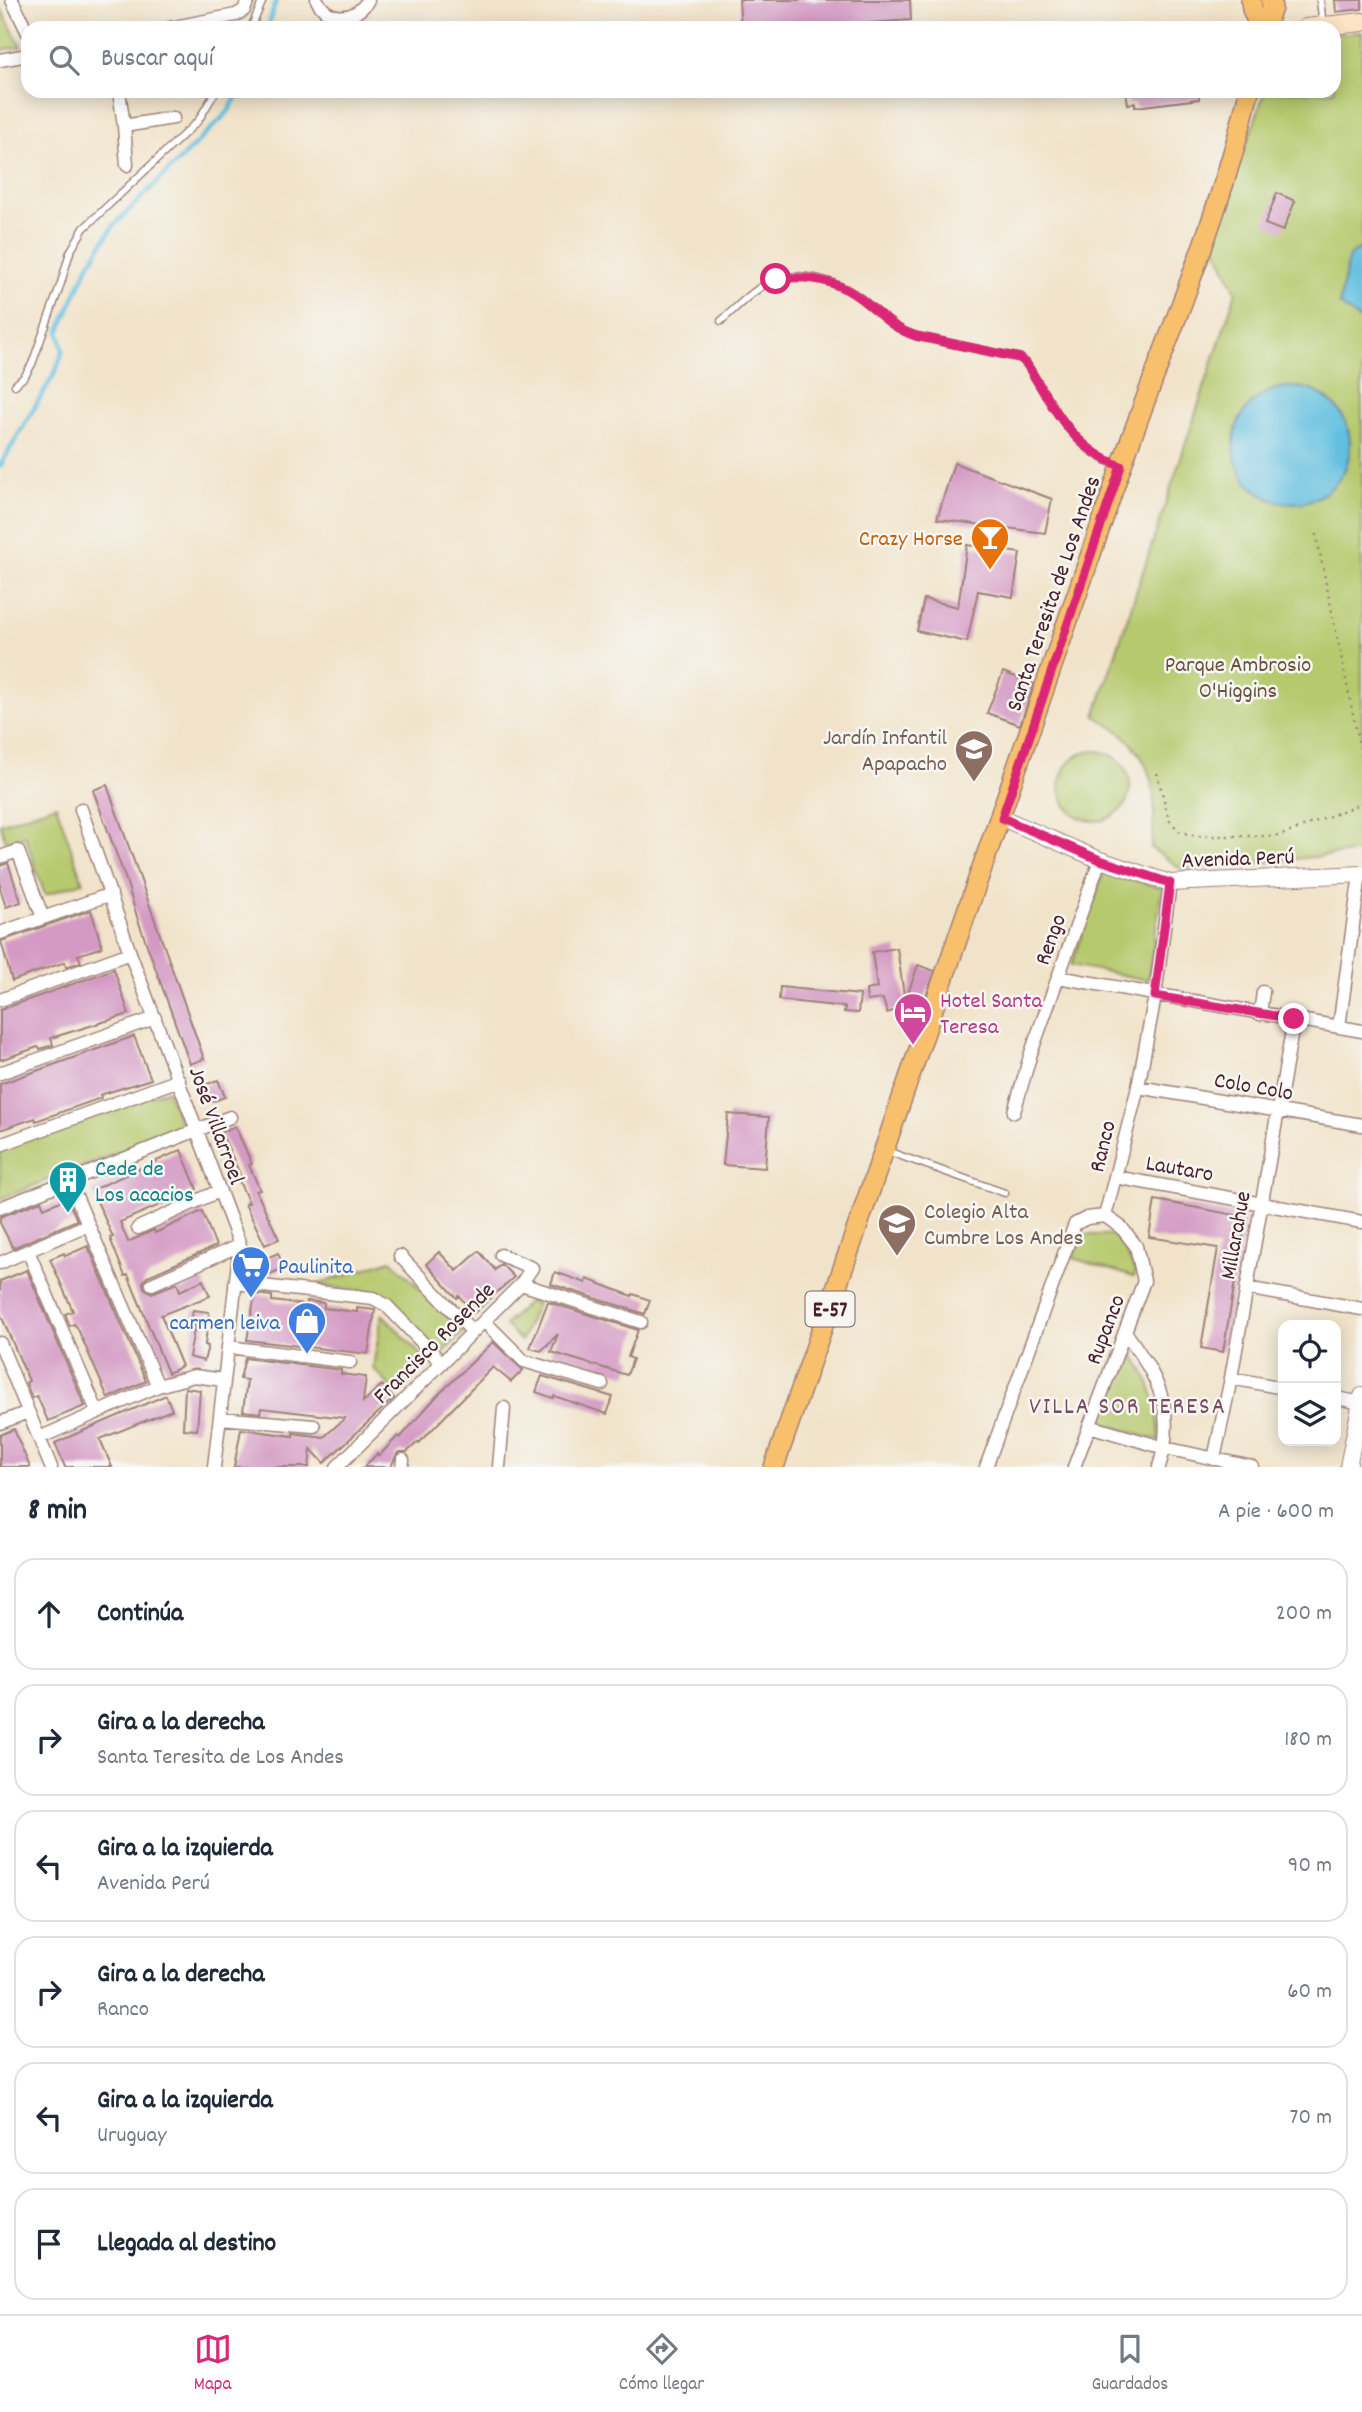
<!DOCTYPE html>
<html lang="es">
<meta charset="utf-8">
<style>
body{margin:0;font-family:Dekko,sans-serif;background:#f6f6f7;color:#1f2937}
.controls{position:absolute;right:21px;bottom:21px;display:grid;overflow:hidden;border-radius:14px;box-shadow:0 4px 18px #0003}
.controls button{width:63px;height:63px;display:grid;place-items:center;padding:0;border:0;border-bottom:2px solid #e0e1e3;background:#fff;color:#1f2937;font:35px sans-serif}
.stop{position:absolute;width:21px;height:21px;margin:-16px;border:5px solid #db2777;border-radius:50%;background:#fff}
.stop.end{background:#db2777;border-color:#fff;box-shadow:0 2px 7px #0008}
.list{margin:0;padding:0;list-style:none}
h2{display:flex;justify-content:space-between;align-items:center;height:91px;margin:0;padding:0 28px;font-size:30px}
h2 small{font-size:23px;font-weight:400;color:#747a83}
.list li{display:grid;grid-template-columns:46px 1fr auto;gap:21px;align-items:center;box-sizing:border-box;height:112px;margin:0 14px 14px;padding:0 14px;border:2px solid #e0e1e3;border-radius:21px}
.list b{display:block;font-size:26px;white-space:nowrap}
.list p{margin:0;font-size:23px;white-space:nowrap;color:#747a83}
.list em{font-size:23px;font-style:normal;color:#747a83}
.icon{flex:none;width:38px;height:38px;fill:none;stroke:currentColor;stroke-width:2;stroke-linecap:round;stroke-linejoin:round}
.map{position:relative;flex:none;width:1362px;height:1467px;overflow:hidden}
.search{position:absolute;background:#fff;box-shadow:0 4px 18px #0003;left:21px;right:21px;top:21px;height:77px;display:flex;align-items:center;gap:18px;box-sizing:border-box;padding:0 24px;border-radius:21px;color:#747a83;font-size:26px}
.sheet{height:847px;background:#fff}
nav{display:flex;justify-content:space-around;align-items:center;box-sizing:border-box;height:98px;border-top:2px solid #e0e1e3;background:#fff;font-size:19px;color:#747a83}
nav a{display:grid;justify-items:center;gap:4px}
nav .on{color:#db2777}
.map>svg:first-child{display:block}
.green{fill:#b6c96d;stroke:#80744c;stroke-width:2}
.water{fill:#62bfe0;stroke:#566f86;stroke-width:2}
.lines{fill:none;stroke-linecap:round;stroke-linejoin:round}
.stream{stroke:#62bfe0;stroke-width:4.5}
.building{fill:#d49ac4}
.service-casing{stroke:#9e817a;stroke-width:9}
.minor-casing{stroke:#9e817a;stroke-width:15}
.tertiary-casing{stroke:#9e817a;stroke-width:18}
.secondary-casing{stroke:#9e817a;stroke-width:20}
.primary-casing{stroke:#9e817a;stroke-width:22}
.path{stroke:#9e817a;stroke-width:2.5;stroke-dasharray:2 5;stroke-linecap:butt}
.service{stroke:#fff;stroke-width:6}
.minor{stroke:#fff;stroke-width:12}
.tertiary{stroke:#fff;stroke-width:16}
.secondary{stroke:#fce5c4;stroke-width:18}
.primary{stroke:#f8bf6c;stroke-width:19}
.route{stroke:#db2777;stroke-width:9}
.labels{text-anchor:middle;stroke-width:5;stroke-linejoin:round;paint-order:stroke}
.shield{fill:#f6f6f2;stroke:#7e6067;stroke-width:2}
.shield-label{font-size:21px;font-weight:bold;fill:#4a1f2b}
.food-label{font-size:23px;fill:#c56008;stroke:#f6f6f2;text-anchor:end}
.street-label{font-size:23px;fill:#4a1f2b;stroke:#f6f6f2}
.park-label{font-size:23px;fill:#6a523f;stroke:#f6f6f2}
.education-label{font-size:23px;fill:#785e54;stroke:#f6f6f2;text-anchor:end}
.hotel-label{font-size:23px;fill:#b23c85;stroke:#f6f6f2;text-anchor:start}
.culture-label{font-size:23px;fill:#0d838f;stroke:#f6f6f2;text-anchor:start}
.shop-label{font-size:23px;fill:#366cbe;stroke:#f6f6f2;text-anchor:start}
.neighbourhood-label{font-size:24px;letter-spacing:2px;fill:#7a4a61;stroke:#f6f6f2}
</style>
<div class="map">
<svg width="1362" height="1467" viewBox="0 0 1362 1467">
<rect width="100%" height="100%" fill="#f6f6f2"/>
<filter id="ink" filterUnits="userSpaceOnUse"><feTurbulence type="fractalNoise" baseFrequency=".0143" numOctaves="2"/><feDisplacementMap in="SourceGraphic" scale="14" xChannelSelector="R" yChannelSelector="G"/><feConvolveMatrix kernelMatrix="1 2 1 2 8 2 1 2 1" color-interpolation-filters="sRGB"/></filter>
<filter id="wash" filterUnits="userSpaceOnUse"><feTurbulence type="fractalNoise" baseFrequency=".00686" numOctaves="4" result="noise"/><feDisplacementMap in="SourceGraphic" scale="28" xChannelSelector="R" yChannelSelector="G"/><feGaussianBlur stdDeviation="1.57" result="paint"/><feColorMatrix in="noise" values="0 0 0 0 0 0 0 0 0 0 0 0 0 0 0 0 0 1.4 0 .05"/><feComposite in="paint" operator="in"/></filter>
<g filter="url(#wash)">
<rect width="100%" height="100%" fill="#f1e3c9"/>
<path class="green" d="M 0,7 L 21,46 L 21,47 L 0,50 Z
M 1362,32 L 1362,852 L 1183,870 L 1151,848 C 1157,805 1158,766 1123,735 C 1115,728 1104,722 1095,716 L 1236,292 L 1213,241 L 1265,91 L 1334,91 L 1334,34 Z
M1060 786a35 35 0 1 1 70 0a35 35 0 1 1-70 0Z
M 56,805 L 83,882 L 45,895 L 25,836 L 6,842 L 0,824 Z
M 1104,871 L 1162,888 L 1148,980 L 1071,965 Z
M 167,1090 L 182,1127 L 0,1199 L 0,1148 Z
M 1081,1235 L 1113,1235 L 1125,1250 L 1136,1272 L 1134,1277 L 1073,1258 Z
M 391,1260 L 464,1332 L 441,1354 L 387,1298 L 376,1293 L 316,1285 Z
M 529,1301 L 537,1304 L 521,1341 L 505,1325 Z
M 382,1314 L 429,1363 L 397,1394 L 373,1368 Z
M 1127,1345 C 1152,1379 1157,1399 1160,1441 L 1097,1421 Z"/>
<path class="water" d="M 1362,247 L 1362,318 L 1358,319 L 1339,304 L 1349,256 Z
M1234 445a58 58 0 1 1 116 0a58 58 0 1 1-116 0Z"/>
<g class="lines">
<path class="stream" d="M 268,28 L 276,0
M 0,466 L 56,371 L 63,350 L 59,332 L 88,266 L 114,225 L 228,112 L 240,91"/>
</g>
<g id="blocks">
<path class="building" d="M 739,0 L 910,0 L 911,20 L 799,28 L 741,28 Z
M 1335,0 L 1362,0 L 1362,9 L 1336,12 Z
M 1126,91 L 1199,91 L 1199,99 L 1135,107 L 1135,103 L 1128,104 Z
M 1277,193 L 1295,201 L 1283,231 L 1265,224 Z
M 954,463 L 1052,499 L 1045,533 L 937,519 Z
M 967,545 L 1020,553 L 1013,597 L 978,591 L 967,642 L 917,631 L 924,599 L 958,607 Z
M 1003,672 L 1034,684 L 1020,725 L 987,713 Z
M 107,785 L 204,1059 L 190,1064 L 138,920 L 126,880 L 93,790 Z
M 8,863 L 21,902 L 6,907 L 0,888 L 0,866 Z
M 91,910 L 102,947 L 78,955 L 81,962 L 66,967 L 65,962 L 12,981 L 1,941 Z
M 897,948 L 905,1002 L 918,965 L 935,971 L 918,1018 L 896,1010 L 887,1013 L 883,999 L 867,1001 L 866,990 L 877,988 L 872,952 Z
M 114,969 L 129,1014 L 51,1038 L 53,1045 L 40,1049 L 38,1047 L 0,1060 L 0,1010 Z
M 780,987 L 860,995 L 858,1013 L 844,1012 L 845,1007 L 779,1000 Z
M 134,1036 L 151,1079 L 100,1095 L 101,1098 L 36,1121 L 35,1118 L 0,1130 L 0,1084 Z
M 218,1080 L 225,1097 L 208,1103 L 202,1086 Z
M 728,1114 L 769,1117 L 765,1168 L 723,1165 Z
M 235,1126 L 252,1164 L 249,1165 L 260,1190 L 256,1191 L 279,1239 L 265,1245 L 245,1204 L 249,1203 L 239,1181 L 242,1179 L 221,1132 Z
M 181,1150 L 197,1189 L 120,1222 L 128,1242 L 154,1230 L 155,1233 L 202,1211 L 216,1246 L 148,1276 L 143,1282 L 144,1288 L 152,1293 L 177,1283 L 180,1291 L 203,1280 L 210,1296 L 161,1315 L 182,1366 L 168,1373 L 128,1275 L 125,1276 L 119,1261 L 110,1238 L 113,1237 L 92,1190 Z
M 67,1198 L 77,1220 L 13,1248 L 0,1223 L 0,1217 L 41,1201 L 44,1208 Z
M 1155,1200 L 1246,1217 L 1223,1352 L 1201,1348 L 1218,1248 L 1149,1237 Z
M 88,1246 L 146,1381 L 108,1398 L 77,1327 L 74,1324 L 70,1326 L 65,1314 L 73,1311 L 50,1259 L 64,1253 L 65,1256 Z
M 479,1251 L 495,1270 L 501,1264 L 514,1277 L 474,1313 L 459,1296 L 457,1298 L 426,1264 L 439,1252 L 457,1271 Z
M 278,1253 L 284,1268 L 270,1274 L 264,1259 Z
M 27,1270 L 85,1406 L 48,1421 L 37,1396 L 32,1398 L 26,1383 L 29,1381 L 0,1313 L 0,1281 Z
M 555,1272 L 586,1283 L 587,1279 L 632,1296 L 633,1294 L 650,1300 L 645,1314 L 551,1284 Z
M 255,1294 L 272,1296 L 272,1301 L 307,1305 L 307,1301 L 324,1303 L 324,1308 L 357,1312 L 357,1308 L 375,1310 L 368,1354 L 247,1340 Z
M 548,1302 L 638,1330 L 628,1357 L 633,1359 L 627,1375 L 551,1352 L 558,1334 L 541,1351 L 530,1348 Z
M 193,1310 L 209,1312 L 205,1345 L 208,1346 L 204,1361 L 189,1357 L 195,1325 L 191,1324 Z
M 493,1342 L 523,1370 L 511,1382 L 493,1367 L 419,1443 L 418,1442 L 407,1452 L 400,1452 L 397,1454 L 391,1467 L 364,1467 L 377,1454 L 379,1456 L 398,1436 L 400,1438 L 436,1397 Z
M 245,1358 L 341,1370 L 341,1374 L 366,1377 L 363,1402 L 382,1385 L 394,1398 L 324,1463 L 311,1449 L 309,1467 L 234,1467 L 241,1429 L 293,1436 L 293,1433 L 324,1437 L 345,1418 L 261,1408 L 260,1413 L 243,1411 L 247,1380 L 240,1379 Z
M 542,1376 L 613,1397 L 607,1414 L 554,1396 L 553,1398 L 536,1392 Z
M 185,1388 L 200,1390 L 197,1430 L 183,1429 Z
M 166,1395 L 172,1410 L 100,1439 L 112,1467 L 65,1467 L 55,1443 Z
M 14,1429 L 20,1444 L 30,1467 L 0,1467 L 0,1435 Z"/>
</g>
</g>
<g filter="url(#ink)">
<use href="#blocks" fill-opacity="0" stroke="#9e817a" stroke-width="2"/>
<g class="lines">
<g class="service-casing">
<path id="service" d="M 1320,0 L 1323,26
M 251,28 L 263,0
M 721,321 C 737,307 756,286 777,279 C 805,271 841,282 863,300 C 881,315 894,329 916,336 L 1020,358 L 1026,363 C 1052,404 1071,448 1119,466
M 15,385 L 25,376 L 32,364 L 61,283 L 70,252 L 84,228 L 198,121 L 216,91
M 887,1151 L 1005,1193"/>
</g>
<g class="minor-casing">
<path id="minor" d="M 12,0 L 28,33
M 317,0 C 328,23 356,21 368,0
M 169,28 L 236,15 L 244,10 L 248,0
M 0,60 L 28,55
M 119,91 L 124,126 L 127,165
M 124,126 L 173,118
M 81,809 L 130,953 L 240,1245 L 214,1467
M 0,857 L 18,851 L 43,918
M 0,933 L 111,894
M 1058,977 L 1362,1031
M 0,1000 L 130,953
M 1260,1014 L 1263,992
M 1339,1027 L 1360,874
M 0,1073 L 155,1018
M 1138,1087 L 1362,1125
M 1014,1112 L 1031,1053 L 1100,860
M 0,1145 L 179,1080
M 1115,1177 L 1362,1222
M 69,1180 L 158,1386
M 0,1208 L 230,1117
M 138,1228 L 219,1191
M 28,1251 L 97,1411
M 400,1256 L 473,1332
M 0,1263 L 87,1225
M 235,1283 L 373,1298 L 386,1305 L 442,1363
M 152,1284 L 240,1245
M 521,1284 L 641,1322
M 1246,1288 L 1362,1309
M 484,1321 L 524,1361 L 602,1384
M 1126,1333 C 1158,1378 1177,1411 1159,1467
M 0,1343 L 51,1467
M 228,1347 L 350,1362
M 1231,1378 L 1283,1388
M 1336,1398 L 1362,1403
M 220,1418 L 314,1426
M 0,1423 L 28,1412
M 1089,1426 L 1165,1448 L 1252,1467
M 39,1438 L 158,1386 L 194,1376 L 224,1380
M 1214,1459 L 1231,1378 L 1294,1019
M 337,1467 L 521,1284 L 532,1268 L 501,1255
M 402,1467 L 403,1460
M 499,1467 L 504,1408
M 986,1467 L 1075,1224 L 1087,1218 L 1105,1216 L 1138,1087 L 1155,996 L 1170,883
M 1074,1467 L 1144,1281 L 1136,1246 L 1121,1227 L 1105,1216"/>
</g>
<g class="tertiary-casing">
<path id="tertiary" d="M 1002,818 L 1100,860 L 1170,883 L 1362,874
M 1348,1467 L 1362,1396"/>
</g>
<g class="secondary-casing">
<path id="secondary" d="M 1306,28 L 1362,22"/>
</g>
<g class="primary-casing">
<path id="primary" d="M 1251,0 L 1252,9 L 1260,28
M 1264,28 L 1272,8 L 1271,0
M 774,1467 C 887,1145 1000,823 1110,499 C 1155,363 1217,231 1249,91"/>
</g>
<path class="path" d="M 1316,534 L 1362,758
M 1157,773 L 1169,820 L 1180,832 L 1197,836 L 1272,836 L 1285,834 L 1362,803"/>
<use href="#service" class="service"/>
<use href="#minor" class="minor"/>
<use href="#tertiary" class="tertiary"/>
<use href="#secondary" class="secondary"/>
<use href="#primary" class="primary"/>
</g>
</g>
<g class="lines" filter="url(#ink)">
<path class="route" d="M 776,279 C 807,275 836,279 861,299 C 881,314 891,328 916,336 L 1020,358 L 1026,363 C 1053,406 1071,448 1121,466 L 1002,818 L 1100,860 L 1170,883 L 1155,996 L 1294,1019"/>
</g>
<defs>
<g id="bar-pin" transform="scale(2.0125)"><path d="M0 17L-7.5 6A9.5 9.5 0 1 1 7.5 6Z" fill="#e8710a" stroke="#f6f6f2"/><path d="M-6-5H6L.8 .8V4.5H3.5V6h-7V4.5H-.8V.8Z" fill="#fff"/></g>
<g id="school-pin" transform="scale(2.0125)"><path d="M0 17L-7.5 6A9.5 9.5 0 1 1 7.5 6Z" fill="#8d6e63" stroke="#f6f6f2"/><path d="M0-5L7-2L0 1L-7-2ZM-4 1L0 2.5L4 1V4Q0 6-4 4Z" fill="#fff"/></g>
<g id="hotel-pin" transform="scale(2.0125)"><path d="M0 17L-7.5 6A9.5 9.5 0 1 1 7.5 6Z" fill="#d1479c" stroke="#f6f6f2"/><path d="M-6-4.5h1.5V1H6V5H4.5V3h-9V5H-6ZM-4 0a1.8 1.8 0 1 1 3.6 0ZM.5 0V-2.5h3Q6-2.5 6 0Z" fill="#fff"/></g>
<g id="building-pin" transform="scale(2.0125)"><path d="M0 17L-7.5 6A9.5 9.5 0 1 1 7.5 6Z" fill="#0f9aa8" stroke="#f6f6f2"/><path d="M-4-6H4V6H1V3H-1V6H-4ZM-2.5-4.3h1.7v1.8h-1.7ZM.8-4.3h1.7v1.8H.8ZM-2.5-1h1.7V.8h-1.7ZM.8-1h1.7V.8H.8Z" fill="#fff"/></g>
<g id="supermarket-pin" transform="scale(2.0125)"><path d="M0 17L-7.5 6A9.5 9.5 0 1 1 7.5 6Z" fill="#3f7fe0" stroke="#f6f6f2"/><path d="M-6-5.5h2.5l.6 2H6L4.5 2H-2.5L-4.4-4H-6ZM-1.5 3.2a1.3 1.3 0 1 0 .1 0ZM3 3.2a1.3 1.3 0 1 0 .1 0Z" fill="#fff"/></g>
<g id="shop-pin" transform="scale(2.0125)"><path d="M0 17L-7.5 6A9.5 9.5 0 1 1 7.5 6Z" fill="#3f7fe0" stroke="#f6f6f2"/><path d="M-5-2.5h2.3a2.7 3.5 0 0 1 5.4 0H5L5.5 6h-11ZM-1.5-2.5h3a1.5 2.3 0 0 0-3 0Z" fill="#fff"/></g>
</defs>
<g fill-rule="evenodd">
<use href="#bar-pin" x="990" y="537"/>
<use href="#school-pin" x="974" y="749"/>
<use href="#hotel-pin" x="913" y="1012"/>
<use href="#building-pin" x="68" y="1180"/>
<use href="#school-pin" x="897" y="1223"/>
<use href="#supermarket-pin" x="251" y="1265"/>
<use href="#shop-pin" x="307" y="1321"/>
</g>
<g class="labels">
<rect class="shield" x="805.5" y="1291.5" width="49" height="35" rx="5"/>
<g class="shield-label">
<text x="830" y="1316">E-57</text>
</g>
<g class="food-label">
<text x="963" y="545">Crazy Horse</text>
</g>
<g class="street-label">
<text transform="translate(1052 593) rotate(-71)" y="8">Santa Teresita de Los Andes</text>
<text transform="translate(1238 857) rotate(-2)" y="8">Avenida Perú</text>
<text transform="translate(1049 939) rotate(-70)" y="8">Rengo</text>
<text transform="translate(1254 1085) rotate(10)" y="8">Colo Colo</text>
<text transform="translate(218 1125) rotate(70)" y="8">José Villarroel</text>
<text transform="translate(1101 1146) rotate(-76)" y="8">Ranco</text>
<text transform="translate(1180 1167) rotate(10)" y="8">Lautaro</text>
<text transform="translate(1234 1235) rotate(-80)" y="8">Millarahue</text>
<text transform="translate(1104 1329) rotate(-69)" y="8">Rupanco</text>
<text transform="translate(433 1342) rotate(-45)" y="8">Francisco Rosende</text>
</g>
<g class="park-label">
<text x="1238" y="671">Parque Ambrosio<tspan x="1238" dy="26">O'Higgins</tspan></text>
</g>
<g class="education-label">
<text x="947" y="744">Jardín Infantil<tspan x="947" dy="26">Apapacho</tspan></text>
<text x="924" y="1218" text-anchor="start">Colegio Alta<tspan x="924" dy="26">Cumbre Los Andes</tspan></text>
</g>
<g class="hotel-label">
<text x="940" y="1007">Hotel Santa<tspan x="940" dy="26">Teresa</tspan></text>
</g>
<g class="culture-label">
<text x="95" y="1175">Cede de<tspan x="95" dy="26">Los acacios</tspan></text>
</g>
<g class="shop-label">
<text x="278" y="1273">Paulinita</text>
<text x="280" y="1329" text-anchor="end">carmen leiva</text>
</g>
<g class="neighbourhood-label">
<text x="1128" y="1413">VILLA SOR TERESA</text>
</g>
</g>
</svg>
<div class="controls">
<button><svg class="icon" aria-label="locate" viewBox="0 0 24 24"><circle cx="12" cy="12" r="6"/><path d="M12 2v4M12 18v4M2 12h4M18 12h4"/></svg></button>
<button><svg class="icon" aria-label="layers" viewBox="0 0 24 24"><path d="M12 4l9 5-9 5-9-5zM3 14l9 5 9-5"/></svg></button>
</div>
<div class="stop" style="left:776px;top:279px"></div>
<div class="stop end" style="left:1294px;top:1019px"></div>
<div class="search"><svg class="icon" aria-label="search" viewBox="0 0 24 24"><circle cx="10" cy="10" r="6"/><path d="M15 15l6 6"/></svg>Buscar aquí</div>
</div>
<section class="sheet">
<h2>8 min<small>A pie · 600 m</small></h2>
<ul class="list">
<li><svg class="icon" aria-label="ahead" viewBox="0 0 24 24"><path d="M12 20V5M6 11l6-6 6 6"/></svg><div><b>Continúa</b></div><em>200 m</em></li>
<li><svg class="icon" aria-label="right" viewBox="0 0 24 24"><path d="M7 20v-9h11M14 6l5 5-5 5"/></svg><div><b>Gira a la derecha</b><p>Santa Teresita de Los Andes</p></div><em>180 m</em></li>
<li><svg class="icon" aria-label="left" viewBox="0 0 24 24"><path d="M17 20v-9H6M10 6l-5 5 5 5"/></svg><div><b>Gira a la izquierda</b><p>Avenida Perú</p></div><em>90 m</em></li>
<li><svg class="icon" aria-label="right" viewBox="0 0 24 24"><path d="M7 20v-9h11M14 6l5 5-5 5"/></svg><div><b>Gira a la derecha</b><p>Ranco</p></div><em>60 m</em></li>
<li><svg class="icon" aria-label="left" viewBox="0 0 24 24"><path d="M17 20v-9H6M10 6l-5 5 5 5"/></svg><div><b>Gira a la izquierda</b><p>Uruguay</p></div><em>70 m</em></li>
<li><svg class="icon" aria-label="arrive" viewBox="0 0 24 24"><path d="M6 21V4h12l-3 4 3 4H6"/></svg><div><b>Llegada al destino</b></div></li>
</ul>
</section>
<nav>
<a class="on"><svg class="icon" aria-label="map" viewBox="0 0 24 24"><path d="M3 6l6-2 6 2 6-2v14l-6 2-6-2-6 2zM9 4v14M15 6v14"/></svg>Mapa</a>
<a><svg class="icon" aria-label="directions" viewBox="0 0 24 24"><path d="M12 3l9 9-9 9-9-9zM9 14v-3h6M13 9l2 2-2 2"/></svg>Cómo llegar</a>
<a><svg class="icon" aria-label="saved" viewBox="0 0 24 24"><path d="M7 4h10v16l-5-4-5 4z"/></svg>Guardados</a>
</nav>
